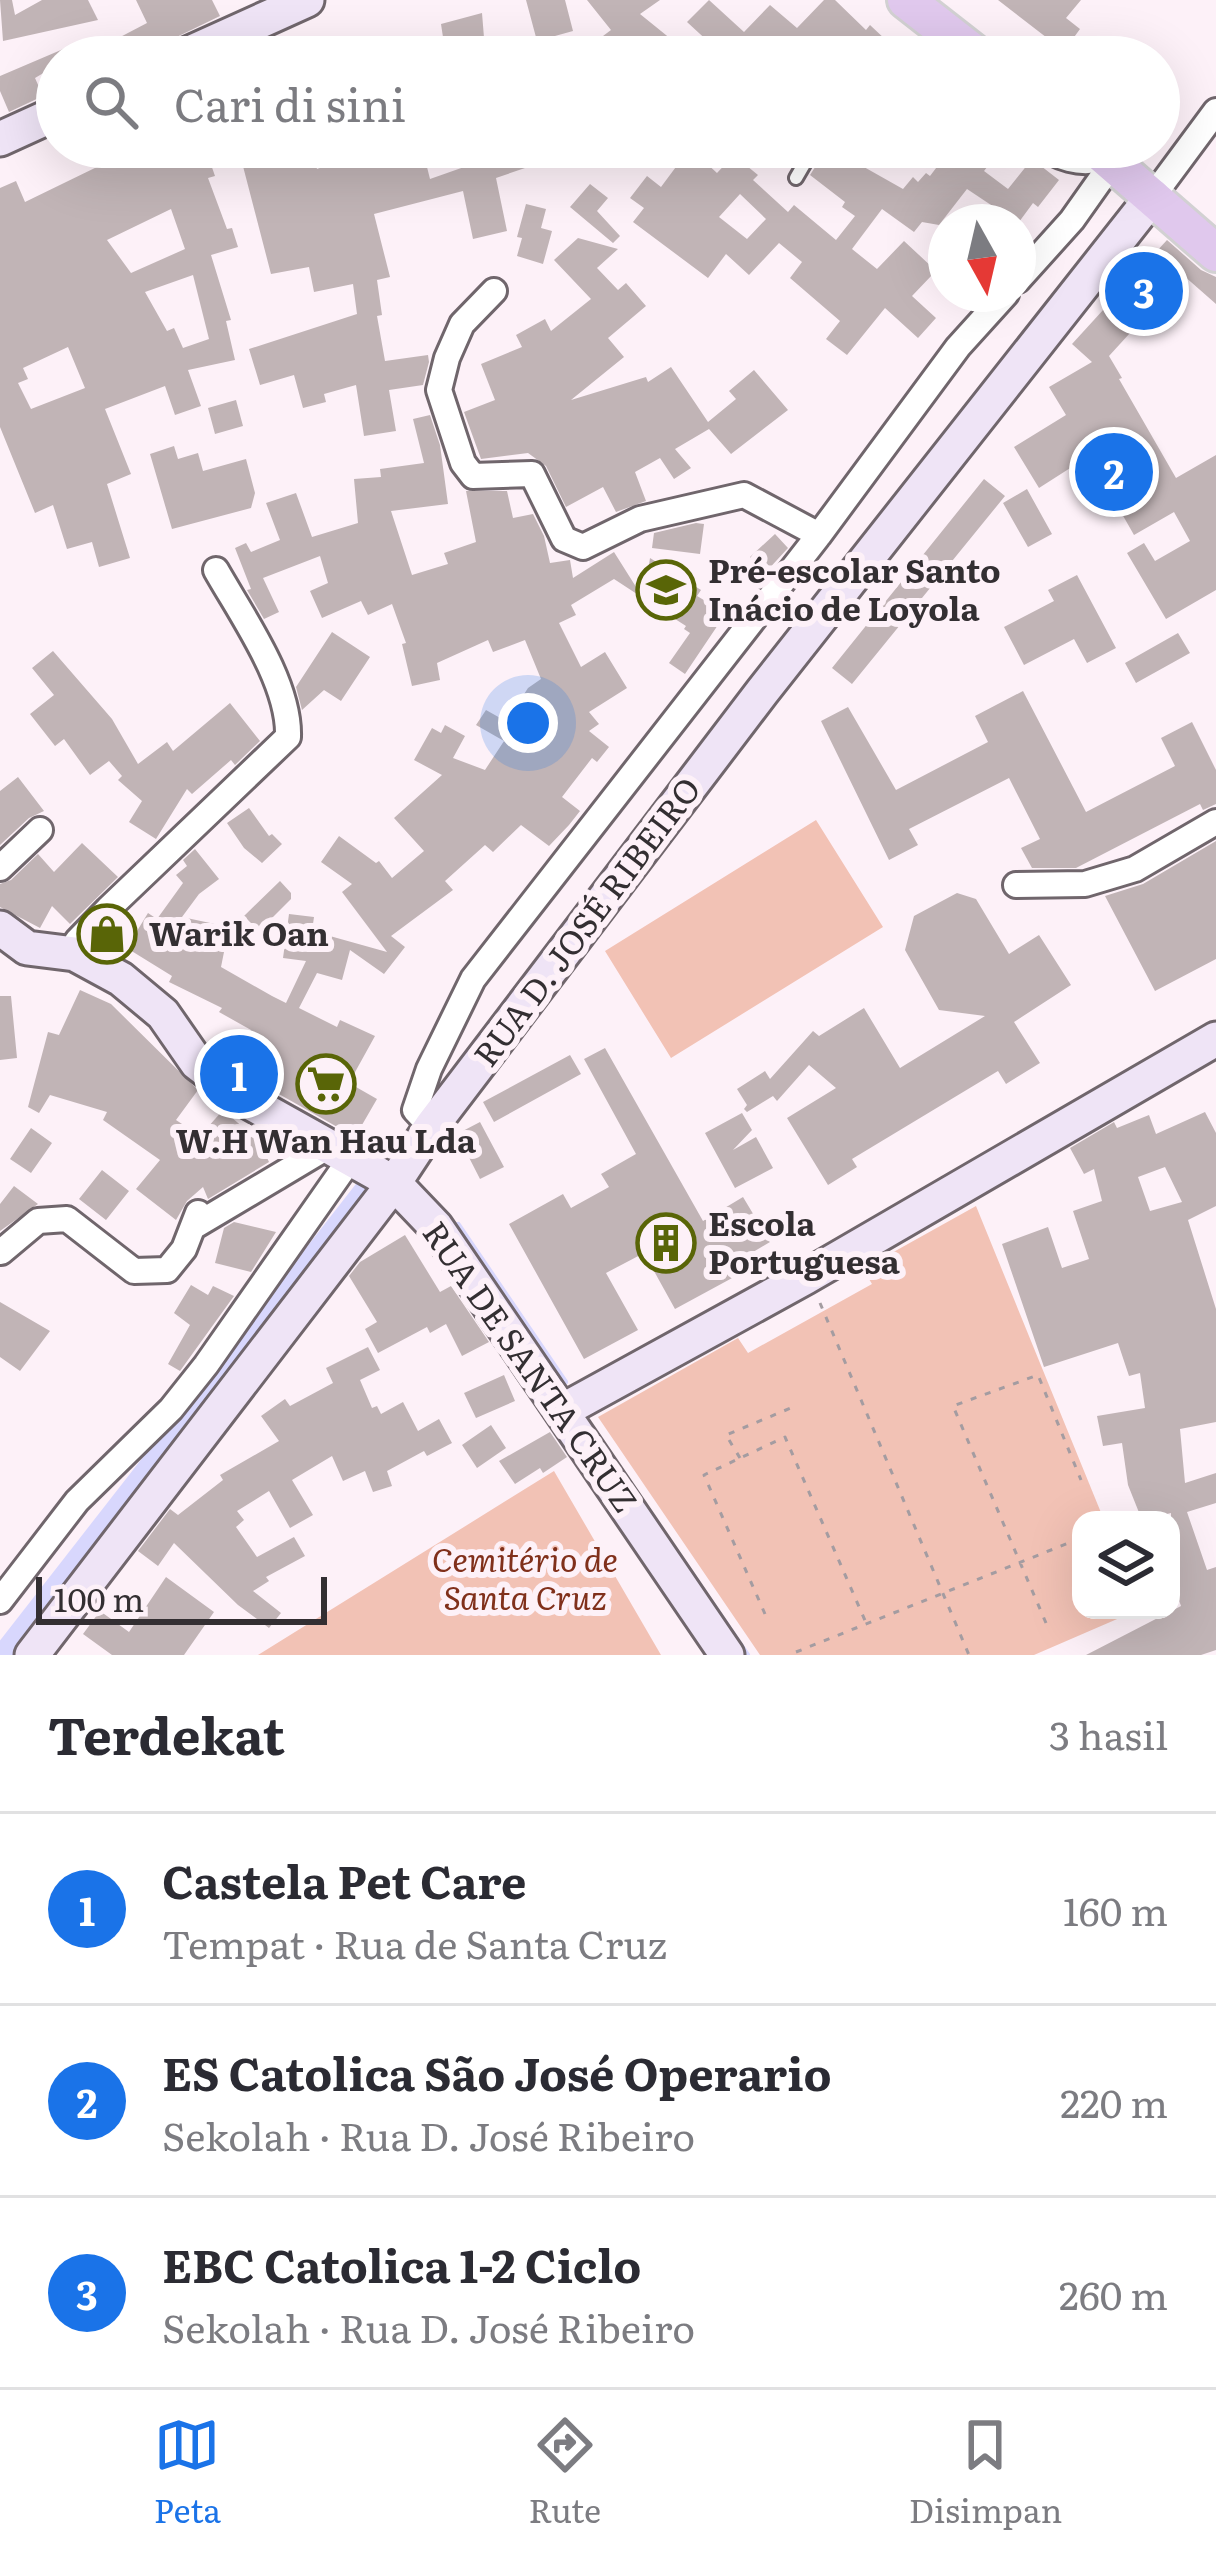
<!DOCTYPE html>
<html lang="id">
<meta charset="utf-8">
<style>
body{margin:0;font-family:Literata,serif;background:#f7f7f7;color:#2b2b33}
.controls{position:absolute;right:36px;bottom:36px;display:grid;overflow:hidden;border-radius:24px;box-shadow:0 12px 48px #0002}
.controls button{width:108px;height:108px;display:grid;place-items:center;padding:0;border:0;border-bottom:3px solid #e1e1e2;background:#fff;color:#2b2b33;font:60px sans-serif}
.compass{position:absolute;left:928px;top:204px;width:108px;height:108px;border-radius:50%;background:#fff;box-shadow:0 12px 48px #0002;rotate:172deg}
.scale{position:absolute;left:36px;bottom:30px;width:291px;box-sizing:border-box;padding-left:12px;border:6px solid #332f32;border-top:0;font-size:33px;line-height:42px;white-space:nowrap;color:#332f32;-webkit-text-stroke:9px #fdf1f8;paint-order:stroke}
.you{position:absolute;left:528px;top:723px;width:42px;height:42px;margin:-30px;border:9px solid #fff;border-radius:50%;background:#1a73e8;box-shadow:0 0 0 18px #1a73e833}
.badge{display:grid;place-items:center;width:78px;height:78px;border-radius:50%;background:#1a73e8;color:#fff;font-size:39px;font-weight:700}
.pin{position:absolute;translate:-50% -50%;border:6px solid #fff;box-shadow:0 3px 12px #0006}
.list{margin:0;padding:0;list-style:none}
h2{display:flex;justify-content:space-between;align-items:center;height:156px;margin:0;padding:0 48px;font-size:51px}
h2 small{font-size:39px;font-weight:400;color:#7c7c81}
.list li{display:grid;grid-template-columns:78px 1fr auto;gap:36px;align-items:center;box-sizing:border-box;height:192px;padding:0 48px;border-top:3px solid #e1e1e2}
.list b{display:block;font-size:45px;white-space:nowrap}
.list p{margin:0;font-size:39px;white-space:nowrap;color:#7c7c81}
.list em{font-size:39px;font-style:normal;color:#7c7c81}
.icon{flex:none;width:66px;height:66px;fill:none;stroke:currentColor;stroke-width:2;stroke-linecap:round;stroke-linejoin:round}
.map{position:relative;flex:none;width:1216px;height:1655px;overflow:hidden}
.search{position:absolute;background:#fff;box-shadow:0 12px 48px #0002;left:36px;right:36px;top:36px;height:132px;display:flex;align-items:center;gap:30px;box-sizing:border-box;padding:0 42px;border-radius:66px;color:#7c7c81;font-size:45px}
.sheet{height:732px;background:#fff}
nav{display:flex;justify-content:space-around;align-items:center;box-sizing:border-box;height:168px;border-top:3px solid #e1e1e2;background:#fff;font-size:33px;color:#7c7c81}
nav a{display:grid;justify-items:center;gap:6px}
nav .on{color:#1a73e8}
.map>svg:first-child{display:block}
.green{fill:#f2c2b5}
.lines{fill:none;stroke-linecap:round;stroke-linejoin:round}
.stream{stroke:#d8d7fd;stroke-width:6}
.canal{stroke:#d8d7fd;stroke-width:21}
.building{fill:#c1b4b6;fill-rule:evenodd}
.lane-casing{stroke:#70666c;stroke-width:18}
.street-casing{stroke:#70666c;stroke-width:30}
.secondary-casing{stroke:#70666c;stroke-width:39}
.primary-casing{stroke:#d2d1d2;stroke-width:42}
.path{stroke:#a49ca1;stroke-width:3;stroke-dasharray:6 9;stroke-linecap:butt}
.lane{stroke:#fff;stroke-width:12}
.street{stroke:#fff;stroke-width:24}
.secondary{stroke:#efe4f6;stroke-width:33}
.primary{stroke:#e0c8ed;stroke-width:36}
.labels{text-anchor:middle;stroke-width:12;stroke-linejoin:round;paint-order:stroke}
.poi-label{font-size:33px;font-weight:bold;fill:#332f32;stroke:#fdf1f8;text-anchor:start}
.street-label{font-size:33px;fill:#332f32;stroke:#fdf1f8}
.park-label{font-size:33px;font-style:italic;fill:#80301b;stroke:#fdf1f8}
</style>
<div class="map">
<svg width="1216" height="1655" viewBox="0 0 1216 1655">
<rect width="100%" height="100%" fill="#fdf1f8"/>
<path class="green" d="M 816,820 L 883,927 L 671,1058 L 605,951 Z
M 976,1206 L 1104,1520 L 1081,1520 L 1081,1610 L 1138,1610 L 1034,1655 L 760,1655 L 598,1417 L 738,1338 L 748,1353 L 872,1284 L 863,1269 Z
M 554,1471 L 661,1655 L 258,1655 Z"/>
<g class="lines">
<path class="stream" d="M 458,1225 L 565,1382
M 605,1448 L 747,1655"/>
<path class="canal" d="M 2,1655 L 370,1183"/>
</g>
<path class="building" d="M 0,0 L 12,0 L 15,15 L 42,0 L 88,0 L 98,20 L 3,41 Z
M 136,0 L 212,0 L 220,16 L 158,46 L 156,41 L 125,57 L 111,57 L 105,45 L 147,23 Z
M 526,0 L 565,0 L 573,31 L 537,41 Z
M 587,0 L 660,0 L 640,14 L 682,48 L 675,57 L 634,57 L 627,51 L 619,57 L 575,57 L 611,30 Z
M 709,0 L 744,32 L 770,5 L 797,28 L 824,0 L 835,0 L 866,30 L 870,25 L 904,57 L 725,57 L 687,22 Z
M 998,0 L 1081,0 L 1066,18 L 1080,29 L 1064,51 Z
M 482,13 L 485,50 L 446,57 L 441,24 Z
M 68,47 L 72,56 L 57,57 L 57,65 L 35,78 L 43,96 L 9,112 L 0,91 L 0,76 Z
M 126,147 L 175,147 L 181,158 L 206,150 L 215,176 L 208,178 L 227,229 L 232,228 L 238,247 L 211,255 L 231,320 L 226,321 L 235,360 L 188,370 L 201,406 L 175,415 L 165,386 L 105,409 L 131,474 L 107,484 L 130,558 L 99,567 L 92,542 L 67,549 L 53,505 L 35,513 L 0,427 L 0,188 L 16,181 L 25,202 L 101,165 L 99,161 ZM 171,209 L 185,249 L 131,273 L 107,240 ZM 193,275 L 209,339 L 183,348 L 174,328 L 167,331 L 145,292 ZM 68,347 L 85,388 L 31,409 L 18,383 L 28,379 L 23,368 Z
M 238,147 L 311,147 L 317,169 L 347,158 L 345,147 L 422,147 L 430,179 L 484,160 L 480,147 L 518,147 L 525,168 L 496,178 L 507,231 L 473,239 L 463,191 L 374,214 L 390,277 L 377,280 L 382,315 L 377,316 L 385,361 L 428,355 L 429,362 L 423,385 L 389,390 L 396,431 L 364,436 L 356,385 L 324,394 L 326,402 L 303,408 L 294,375 L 260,385 L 249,349 L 357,314 L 353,284 L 314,292 L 309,267 L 271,274 Z
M 840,147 L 880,147 L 864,167 L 903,189 L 913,177 L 918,182 L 926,173 L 930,176 L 952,147 L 1003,147 L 984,171 L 1008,189 L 1032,159 L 1059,180 L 1038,207 L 1033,203 L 1019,222 L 982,222 L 994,207 L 967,189 L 939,225 L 922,222 L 914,232 L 882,209 L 852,249 L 877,269 L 904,241 L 933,268 L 933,274 L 912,296 L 936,318 L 918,338 L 885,308 L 847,355 L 826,339 L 840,321 L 790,278 L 802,262 L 779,243 L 749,275 L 726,254 L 708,278 L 633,222 L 644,208 L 630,198 L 647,176 L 661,187 L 690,148 L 717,173 L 733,156 L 736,157 L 758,175 L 753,180 L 788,212 L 794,205 L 836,240 L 855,216 L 842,207 L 845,202 L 810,175 L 819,161 L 825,166 ZM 740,194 L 766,219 L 747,239 L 719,217 Z
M 590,184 L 608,198 L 597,211 L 620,236 L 613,243 L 570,207 Z
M 526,204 L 546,209 L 541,228 L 552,231 L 543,264 L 517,256 L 522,238 L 517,237 Z
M 578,238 L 618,249 L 597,268 L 618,290 L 626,283 L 646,306 L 608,338 L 624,357 L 571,400 L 646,377 L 648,382 L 671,367 L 708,422 L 736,399 L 729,391 L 754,370 L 788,410 L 731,454 L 709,429 L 675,449 L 691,468 L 674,479 L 660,458 L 635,472 L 646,501 L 616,512 L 603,487 L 566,507 L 546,466 L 528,453 L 481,459 L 464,412 L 495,400 L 481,364 L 522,347 L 516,335 L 545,319 L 551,331 L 591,299 L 554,260 Z
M 1167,240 L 1201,270 L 1216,277 L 1216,304 L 1183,275 L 1109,356 L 1122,378 L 1119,379 L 1176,478 L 1216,455 L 1216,590 L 1166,619 L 1127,553 L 1144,543 L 1155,561 L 1190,541 L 1174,512 L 1134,535 L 1089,456 L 1039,488 L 1014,447 L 1066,415 L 1049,387 L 1092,362 L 1072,344 Z
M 236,400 L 243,426 L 215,434 L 208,408 Z
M 430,415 L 440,445 L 448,504 L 391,511 L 412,575 L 448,564 L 444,553 L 476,542 L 466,491 L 507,491 L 513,518 L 533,514 L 544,536 L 550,563 L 570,560 L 573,578 L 614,552 L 643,598 L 614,579 L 571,605 L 576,615 L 559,623 L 581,667 L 605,652 L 627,688 L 589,712 L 599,724 L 589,731 L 609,747 L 597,762 L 592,758 L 562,797 L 580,811 L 569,825 L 549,846 L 521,825 L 493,852 L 485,845 L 445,881 L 453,890 L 391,936 L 405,947 L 384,974 L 350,950 L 342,980 L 317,973 L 299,1008 L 337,1027 L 340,1020 L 375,1036 L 349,1083 L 377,1099 L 355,1137 L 254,1080 L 227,1060 L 230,1056 L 233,1058 L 251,1030 L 219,1012 L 222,1008 L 169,982 L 172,976 L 117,942 L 112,950 L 98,943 L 121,920 L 137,931 L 148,913 L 157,919 L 183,883 L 176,875 L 187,866 L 183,860 L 195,849 L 219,879 L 199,894 L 182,917 L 229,927 L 221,967 L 272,996 L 286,1003 L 306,961 L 283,958 L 289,914 L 314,917 L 312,931 L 387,952 L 342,892 L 352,884 L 321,862 L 339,836 L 376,863 L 379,861 L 392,878 L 424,851 L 394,818 L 442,775 L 414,760 L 432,728 L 441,733 L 445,725 L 465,736 L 453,758 L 485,770 L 504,741 L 476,725 L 486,710 L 502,719 L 506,713 L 510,716 L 528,688 L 541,679 L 525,640 L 493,652 L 488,640 L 437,663 L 440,680 L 412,686 L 402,644 L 406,643 L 392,604 L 368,615 L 361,601 L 322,618 L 310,591 L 328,583 L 320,556 L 263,578 L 279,612 L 264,619 L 247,590 L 251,589 L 235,548 L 246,543 L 251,552 L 280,540 L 266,503 L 296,493 L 312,537 L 358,523 L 354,479 L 381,477 L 380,469 L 424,463 L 413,419 Z
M 174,446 L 178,459 L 198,453 L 203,471 L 246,459 L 255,493 L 251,508 L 172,529 L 150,454 Z
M 984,479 L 1005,496 L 852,684 L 832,668 Z
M 1027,489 L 1052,534 L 1028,547 L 1003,503 Z
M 696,523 L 704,524 L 700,554 L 652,548 L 654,533 Z
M 775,534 L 788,548 L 765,573 L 750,557 Z
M 650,558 L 701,590 L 697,596 L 726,613 L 685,674 L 669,663 L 690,633 L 684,629 L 686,626 L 644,599 Z
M 1077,575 L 1116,648 L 1087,663 L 1074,639 L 1024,665 L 1004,627 L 1054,601 L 1048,590 Z
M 332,632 L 370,657 L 341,701 L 324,690 L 302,710 L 296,687 Z
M 1178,633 L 1190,653 L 1136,683 L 1125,663 Z
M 53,651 L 112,719 L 138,764 L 167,742 L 173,751 L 230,703 L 260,741 L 235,765 L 231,760 L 192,794 L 187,789 L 156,839 L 129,822 L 142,801 L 118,780 L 122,776 L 109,761 L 90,775 L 64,739 L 55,746 L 30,714 L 54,695 L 32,668 Z
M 1023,691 L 1086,812 L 1175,766 L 1161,738 L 1192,722 L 1216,770 L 1216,804 L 1203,810 L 1200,804 L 1076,868 L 1032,868 L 1021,848 L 1040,839 L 1009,778 L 909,829 L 918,845 L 889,860 L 821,721 L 848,707 L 896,790 L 988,742 L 975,716 Z
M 18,777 L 44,811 L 29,818 L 0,845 L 0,791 Z
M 249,808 L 269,836 L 272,834 L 282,844 L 262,863 L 244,848 L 227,823 Z
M 1216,841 L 1216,959 L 1155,991 L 1105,896 L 1143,884 Z
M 82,843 L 118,877 L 70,924 L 52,906 L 40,928 L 0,907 L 0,884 L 11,880 L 38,854 L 54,872 Z
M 280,881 L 291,893 L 291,899 L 259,931 L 244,916 Z
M 957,893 L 976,899 L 1009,954 L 1039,935 L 1071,985 L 1014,1022 L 1040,1063 L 1006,1084 L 998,1071 L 852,1159 L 857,1167 L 828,1185 L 787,1118 L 836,1088 L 809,1065 L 777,1101 L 773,1096 L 747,1112 L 744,1109 L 747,1105 L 737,1089 L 765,1071 L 770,1079 L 813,1031 L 819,1036 L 864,1008 L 900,1068 L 985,1016 L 939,1010 L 905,950 L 914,916 Z
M 80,990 L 111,1004 L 198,1090 L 176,1120 L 200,1136 L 223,1110 L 252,1135 L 256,1134 L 269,1162 L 208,1199 L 203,1187 L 187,1201 L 176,1220 L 136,1189 L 160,1160 L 103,1120 L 107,1112 L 50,1095 L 39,1113 L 28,1107 L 48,1032 L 59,1035 Z
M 0,996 L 11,996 L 17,1058 L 0,1060 Z
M 605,1048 L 703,1221 L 743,1197 L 770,1242 L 728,1267 L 734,1277 L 675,1309 L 644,1253 L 606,1273 L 638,1330 L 584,1359 L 509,1224 L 563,1194 L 571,1208 L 609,1187 L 601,1174 L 636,1154 L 584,1059 Z
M 570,1055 L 581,1074 L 494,1122 L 483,1102 Z
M 1205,1112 L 1216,1133 L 1216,1206 L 1188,1220 L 1216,1309 L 1216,1422 L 1180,1429 L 1185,1483 L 1216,1473 L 1216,1503 L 1187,1512 L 1207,1570 L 1216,1567 L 1216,1650 L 1201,1655 L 1086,1655 L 1181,1606 L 1173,1583 L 1178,1581 L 1171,1561 L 1171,1513 L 1142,1520 L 1128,1485 L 1122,1443 L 1103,1446 L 1097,1416 L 1145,1408 L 1140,1373 L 1129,1376 L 1118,1343 L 1044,1367 L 1002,1244 L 1048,1227 L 1062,1268 L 1089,1259 L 1073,1211 L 1102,1201 L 1094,1169 L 1084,1174 L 1070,1148 L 1114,1122 L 1117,1128 L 1149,1115 L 1156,1134 ZM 1165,1167 L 1182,1202 L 1150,1211 L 1138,1177 Z
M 742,1113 L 752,1130 L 733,1150 L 756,1137 L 773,1168 L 735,1188 L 705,1133 Z
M 480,1122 L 504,1167 L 480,1179 L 457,1134 Z
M 31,1128 L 52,1143 L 31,1173 L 10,1159 Z
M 102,1170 L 129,1191 L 106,1220 L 79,1199 Z
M 14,1186 L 38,1204 L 0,1231 L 0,1204 Z
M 234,1222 L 276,1232 L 251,1272 L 215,1263 L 224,1228 Z
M 405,1235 L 440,1292 L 451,1286 L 489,1342 L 462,1356 L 446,1324 L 430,1333 L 427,1327 L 378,1353 L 365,1329 L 377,1322 L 349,1276 L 360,1262 Z
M 191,1285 L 208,1295 L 213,1286 L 234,1296 L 180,1371 L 168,1364 L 190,1325 L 174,1313 Z
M 0,1302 L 50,1331 L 20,1371 L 0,1357 Z
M 368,1347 L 380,1370 L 360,1380 L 372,1408 L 377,1406 L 381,1414 L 403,1402 L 418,1431 L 439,1419 L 452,1443 L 427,1456 L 424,1451 L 387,1471 L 392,1486 L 373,1492 L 365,1471 L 343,1481 L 332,1456 L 292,1480 L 313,1515 L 290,1528 L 269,1491 L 237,1511 L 244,1520 L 236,1527 L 257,1557 L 294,1537 L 305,1556 L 266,1577 L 269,1581 L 253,1591 L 281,1613 L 269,1628 L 238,1605 L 174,1543 L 158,1566 L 138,1551 L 170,1509 L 178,1515 L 223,1480 L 220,1475 L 279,1441 L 261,1416 L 285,1399 L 290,1406 L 333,1383 L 326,1368 Z
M 504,1375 L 515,1401 L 476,1418 L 464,1393 Z
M 491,1425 L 506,1448 L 477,1468 L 462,1445 Z
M 550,1432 L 567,1457 L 543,1473 L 540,1468 L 515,1484 L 499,1461 Z
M 166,1577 L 214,1612 L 184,1655 L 112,1655 L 83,1634 L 100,1611 L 129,1632 Z"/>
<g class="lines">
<g class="lane-casing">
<path id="lane" d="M 1034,147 C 1055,164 1080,172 1106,164
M 796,178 L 814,147"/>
</g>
<g class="street-casing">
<path id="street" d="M 1153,196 L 1216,111
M 1018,280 L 1072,220 L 1113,162
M 494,291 L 462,324 L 447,358 L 439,390 L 463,463 L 473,476 L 532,474 L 564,539 L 583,547 L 640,519 L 744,495 L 819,535
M 0,868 L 40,830
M 1016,885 L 1085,884 L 1135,869 L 1216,822
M 75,954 L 77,941 L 108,909 L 288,737 C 290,683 242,616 216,570
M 431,1127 L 415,1110 L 429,1069 L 473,979 L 819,535 L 958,347 L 1006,294
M 193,1227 L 329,1146
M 1,1252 L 38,1221 L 67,1219 L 134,1271 L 167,1270 L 184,1249 L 198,1213
M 0,1601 L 77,1501 L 171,1409 L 206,1365 L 351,1158"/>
</g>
<g class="secondary-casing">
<path id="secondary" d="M 181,57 L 307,0
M 0,139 L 57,113
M 0,928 L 27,948 L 75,954 L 121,979 L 163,1014 L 197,1063 L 242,1098 L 394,1183 L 436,1227 L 727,1655
M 562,1411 L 806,1277 L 1216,1039
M 32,1655 L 394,1183 L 431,1127 L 762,692 L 1153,196"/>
</g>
<g class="primary-casing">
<path id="primary" d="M 906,0 L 979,57
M 1094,147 L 1216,253"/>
</g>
<path class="path" d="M 820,1303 L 969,1655
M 740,1458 L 726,1435 L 798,1405
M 765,1614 L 704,1475 L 785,1437 L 867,1625
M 1046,1623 L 953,1406 L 1038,1375 L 1081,1480
M 796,1652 L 1081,1538"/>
<use href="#lane" class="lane"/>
<use href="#street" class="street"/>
<use href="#secondary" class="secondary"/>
<use href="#primary" class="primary"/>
</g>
<defs>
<g id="school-ring" transform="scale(3)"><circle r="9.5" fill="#fdf1f8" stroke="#596507" stroke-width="1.5"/><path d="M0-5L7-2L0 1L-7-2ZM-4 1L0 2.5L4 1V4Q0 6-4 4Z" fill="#596507"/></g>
<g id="shop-ring" transform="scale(3)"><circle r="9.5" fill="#fdf1f8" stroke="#596507" stroke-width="1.5"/><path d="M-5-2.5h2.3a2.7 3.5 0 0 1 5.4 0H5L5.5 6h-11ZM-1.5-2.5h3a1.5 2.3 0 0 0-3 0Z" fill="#596507"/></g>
<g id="supermarket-ring" transform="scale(3)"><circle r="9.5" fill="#fdf1f8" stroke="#596507" stroke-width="1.5"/><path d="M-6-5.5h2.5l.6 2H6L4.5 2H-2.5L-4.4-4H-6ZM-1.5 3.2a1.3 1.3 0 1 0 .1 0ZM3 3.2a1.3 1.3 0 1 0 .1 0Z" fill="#596507"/></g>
<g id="building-ring" transform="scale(3)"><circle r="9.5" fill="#fdf1f8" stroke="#596507" stroke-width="1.5"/><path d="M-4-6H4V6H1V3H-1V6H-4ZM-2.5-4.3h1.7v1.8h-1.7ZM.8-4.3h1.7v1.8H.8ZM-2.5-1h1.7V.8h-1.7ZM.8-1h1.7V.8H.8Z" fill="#596507"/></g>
</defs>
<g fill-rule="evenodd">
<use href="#school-ring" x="666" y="590"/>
<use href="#shop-ring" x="107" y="934"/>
<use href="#supermarket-ring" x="326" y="1084"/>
<use href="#building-ring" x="666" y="1243"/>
</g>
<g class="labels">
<g class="poi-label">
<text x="708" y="583">Pré-escolar Santo<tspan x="708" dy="38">Inácio de Loyola</tspan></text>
<text x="149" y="946">Warik Oan</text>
<text x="326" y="1153" text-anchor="middle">W.H Wan Hau Lda</text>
<text x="708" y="1236">Escola<tspan x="708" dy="38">Portuguesa</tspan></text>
</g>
<g class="street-label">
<text transform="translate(587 922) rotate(-53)" y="12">RUA D. JOSÉ RIBEIRO</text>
<text transform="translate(530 1367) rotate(55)" y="12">RUA DE SANTA CRUZ</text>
</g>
<g class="park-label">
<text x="525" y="1572">Cemitério de<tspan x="525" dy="38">Santa Cruz</tspan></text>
</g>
</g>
</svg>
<div class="controls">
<button><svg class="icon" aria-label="layers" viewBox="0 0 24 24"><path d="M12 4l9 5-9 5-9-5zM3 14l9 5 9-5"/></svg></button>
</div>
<svg class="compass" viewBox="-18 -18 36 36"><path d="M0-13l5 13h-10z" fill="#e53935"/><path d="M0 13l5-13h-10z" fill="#7c7c81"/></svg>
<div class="scale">100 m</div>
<div class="you"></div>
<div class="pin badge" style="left:239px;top:1074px">1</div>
<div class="pin badge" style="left:1114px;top:472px">2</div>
<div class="pin badge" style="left:1144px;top:291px">3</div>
<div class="search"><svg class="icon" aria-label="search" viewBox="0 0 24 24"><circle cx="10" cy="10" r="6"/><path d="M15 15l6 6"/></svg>Cari di sini</div>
</div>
<section class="sheet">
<h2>Terdekat<small>3 hasil</small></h2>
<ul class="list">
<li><span class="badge">1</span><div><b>Castela Pet Care</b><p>Tempat · Rua de Santa Cruz</p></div><em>160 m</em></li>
<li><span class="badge">2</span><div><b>ES Catolica São José Operario</b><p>Sekolah · Rua D. José Ribeiro</p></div><em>220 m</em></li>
<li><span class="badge">3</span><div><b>EBC Catolica 1-2 Ciclo</b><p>Sekolah · Rua D. José Ribeiro</p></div><em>260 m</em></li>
</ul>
</section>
<nav>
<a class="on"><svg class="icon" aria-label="map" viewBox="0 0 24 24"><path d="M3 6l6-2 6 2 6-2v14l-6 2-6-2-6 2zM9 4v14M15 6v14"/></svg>Peta</a>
<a><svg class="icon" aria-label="directions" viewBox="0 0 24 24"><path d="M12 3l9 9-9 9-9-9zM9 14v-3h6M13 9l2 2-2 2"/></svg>Rute</a>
<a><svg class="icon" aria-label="saved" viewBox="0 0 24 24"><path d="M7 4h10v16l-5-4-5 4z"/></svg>Disimpan</a>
</nav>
